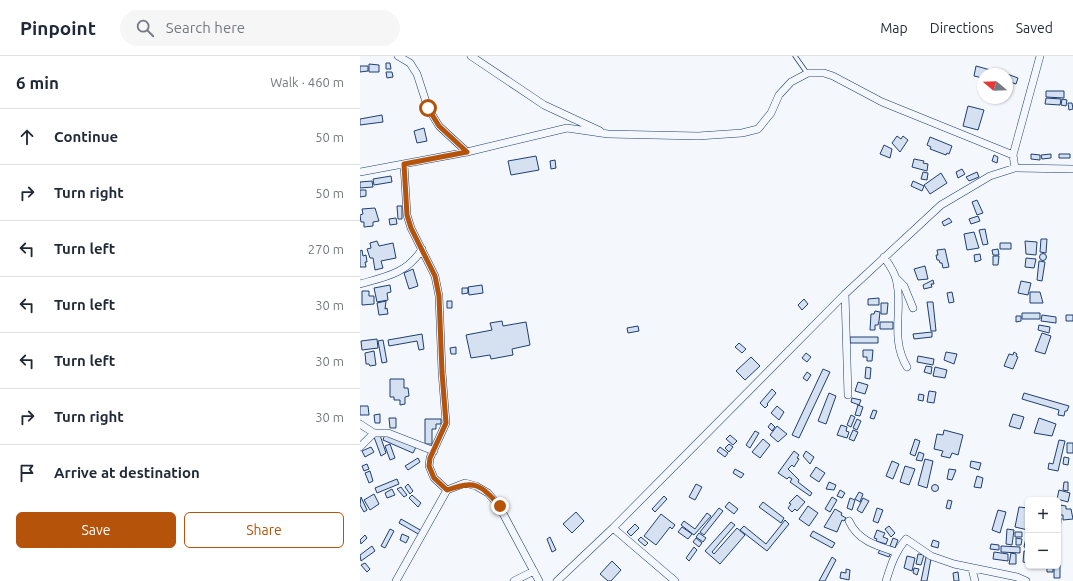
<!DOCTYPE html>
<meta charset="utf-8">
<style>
body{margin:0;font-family:Ubuntu,sans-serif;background:#f6f6f7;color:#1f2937}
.controls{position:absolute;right:12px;bottom:12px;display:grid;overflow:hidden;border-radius:6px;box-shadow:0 1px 3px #0004}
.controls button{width:36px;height:36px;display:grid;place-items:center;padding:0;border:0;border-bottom:1px solid #e0e1e3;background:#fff;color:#1f2937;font:20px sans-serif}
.compass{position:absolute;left:617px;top:12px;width:36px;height:36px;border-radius:50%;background:#fff;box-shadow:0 1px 3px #0004;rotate:289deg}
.stop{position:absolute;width:12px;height:12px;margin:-9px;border:3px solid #b45309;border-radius:50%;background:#fff}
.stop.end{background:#b45309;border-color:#fff;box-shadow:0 1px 4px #0008}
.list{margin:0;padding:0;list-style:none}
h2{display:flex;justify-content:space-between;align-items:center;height:52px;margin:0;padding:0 16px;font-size:17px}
h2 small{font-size:13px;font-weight:400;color:#747a83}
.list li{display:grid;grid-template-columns:26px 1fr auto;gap:12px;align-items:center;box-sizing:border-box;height:56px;padding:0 16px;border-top:1px solid #e0e1e3}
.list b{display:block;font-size:15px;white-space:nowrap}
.list em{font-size:13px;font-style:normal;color:#747a83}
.actions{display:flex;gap:8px;padding:12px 16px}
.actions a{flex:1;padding:9px 0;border:1px solid #b45309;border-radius:6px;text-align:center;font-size:14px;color:#b45309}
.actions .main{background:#b45309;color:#fff}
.icon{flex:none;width:22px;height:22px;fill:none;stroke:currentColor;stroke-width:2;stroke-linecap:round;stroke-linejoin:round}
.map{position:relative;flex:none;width:713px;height:525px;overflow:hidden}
header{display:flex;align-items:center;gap:24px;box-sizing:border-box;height:56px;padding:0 20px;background:#fff;border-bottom:1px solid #e0e1e3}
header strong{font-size:19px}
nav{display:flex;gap:22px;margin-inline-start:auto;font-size:14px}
.search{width:280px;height:36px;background:#f6f6f7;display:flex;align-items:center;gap:10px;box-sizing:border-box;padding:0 14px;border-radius:22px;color:#747a83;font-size:15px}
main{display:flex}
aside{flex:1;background:#fff}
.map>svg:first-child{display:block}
.building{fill:#d5e0f0;stroke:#1d3f73}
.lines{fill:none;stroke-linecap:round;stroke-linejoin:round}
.service-casing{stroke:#1d3f73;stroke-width:5}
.minor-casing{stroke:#1d3f73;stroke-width:8}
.service{stroke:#f4f7fb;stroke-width:3.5}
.minor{stroke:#f4f7fb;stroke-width:7}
.route{stroke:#b45309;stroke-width:5}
</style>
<header>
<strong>Pinpoint</strong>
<div class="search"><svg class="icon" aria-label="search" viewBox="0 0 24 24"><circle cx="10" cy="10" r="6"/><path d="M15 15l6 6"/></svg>Search here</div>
<nav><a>Map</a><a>Directions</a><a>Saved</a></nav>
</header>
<main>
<aside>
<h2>6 min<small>Walk · 460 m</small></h2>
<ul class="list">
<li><svg class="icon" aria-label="ahead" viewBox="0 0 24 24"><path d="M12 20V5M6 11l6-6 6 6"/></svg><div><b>Continue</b></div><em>50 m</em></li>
<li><svg class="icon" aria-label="right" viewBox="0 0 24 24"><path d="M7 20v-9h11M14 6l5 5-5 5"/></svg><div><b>Turn right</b></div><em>50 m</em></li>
<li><svg class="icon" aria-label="left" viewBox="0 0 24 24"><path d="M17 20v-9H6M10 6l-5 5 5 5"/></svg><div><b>Turn left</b></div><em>270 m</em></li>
<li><svg class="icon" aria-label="left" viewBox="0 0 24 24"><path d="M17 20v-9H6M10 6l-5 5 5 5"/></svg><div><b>Turn left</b></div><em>30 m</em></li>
<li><svg class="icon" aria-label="left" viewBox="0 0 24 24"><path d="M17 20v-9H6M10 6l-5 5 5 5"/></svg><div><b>Turn left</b></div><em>30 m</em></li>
<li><svg class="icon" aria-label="right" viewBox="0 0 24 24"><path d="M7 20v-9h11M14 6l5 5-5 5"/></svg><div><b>Turn right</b></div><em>30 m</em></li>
<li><svg class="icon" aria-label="arrive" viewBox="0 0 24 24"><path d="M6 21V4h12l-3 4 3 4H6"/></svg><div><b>Arrive at destination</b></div></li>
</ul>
<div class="actions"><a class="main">Save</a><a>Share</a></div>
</aside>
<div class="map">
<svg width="713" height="525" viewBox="0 0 713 525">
<rect width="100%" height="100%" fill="#f4f7fb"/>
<path class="building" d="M 26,7 L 30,7 L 31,13 L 26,13 Z
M 9,8 L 19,9 L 19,16 L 9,16 Z
M 0,10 L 8,10 L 8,15 L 0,16 Z
M 616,10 L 645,18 L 623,18 L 623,22 L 614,20 Z
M 26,16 L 32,16 L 33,21 L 27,22 Z
M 647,18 L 658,22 L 656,28 L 647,25 Z
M 686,35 L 704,35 L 704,42 L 686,41 Z
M 686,42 L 701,43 L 700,49 L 685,48 Z
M 702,43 L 707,44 L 706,50 L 701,49 Z
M 708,47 L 712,47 L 713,53 L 709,54 Z
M 608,50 L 624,54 L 618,74 L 603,70 Z
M 22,59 L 23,66 L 0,69 L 0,63 Z
M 64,72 L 67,85 L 57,87 L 54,75 Z
M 537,80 L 541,83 L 543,80 L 548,84 L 540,96 L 532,87 Z
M 570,81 L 592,90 L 589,98 L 587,97 L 586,99 L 570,93 L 571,91 L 567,89 Z
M 524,89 L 532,93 L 530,102 L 520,98 Z
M 671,98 L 680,99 L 680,104 L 671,103 Z
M 691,98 L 691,102 L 682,103 L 681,99 Z
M 699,98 L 710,98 L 710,102 L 699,102 Z
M 634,99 L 638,101 L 637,107 L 632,105 Z
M 176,100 L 179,114 L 151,119 L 148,105 Z
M 554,103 L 564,105 L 563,107 L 568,108 L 567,115 L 552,111 Z
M 195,104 L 196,112 L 191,113 L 190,105 Z
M 602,113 L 605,118 L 598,122 L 596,116 Z
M 563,116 L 568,117 L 567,124 L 561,123 Z
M 617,116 L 619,121 L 609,125 L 606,121 Z
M 581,117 L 587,127 L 570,138 L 564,129 Z
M 31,120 L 32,126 L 14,129 L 13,123 Z
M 12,125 L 13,131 L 0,132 L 0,126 Z
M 553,125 L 564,130 L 562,135 L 551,130 Z
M 0,134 L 6,134 L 6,140 L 0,141 Z
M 617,144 L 623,157 L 617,159 L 612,146 Z
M 37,150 L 42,150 L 42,163 L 38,163 Z
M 15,152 L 19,165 L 13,166 L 13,170 L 4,171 L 4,166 L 1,166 L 0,159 L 3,158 L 2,153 Z
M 618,160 L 620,165 L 611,168 L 609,163 Z
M 36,162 L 37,168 L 30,169 L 29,163 Z
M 589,162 L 592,166 L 584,170 L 582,166 Z
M 625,173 L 628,188 L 623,189 L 619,174 Z
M 614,176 L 619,192 L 607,194 L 604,178 Z
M 681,183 L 687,183 L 686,197 L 680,196 Z
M 17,185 L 19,190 L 33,187 L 36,202 L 21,205 L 23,212 L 15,214 L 13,202 L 10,202 L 7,193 L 11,192 L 10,187 Z
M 665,185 L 677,186 L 676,199 L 666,198 Z
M 640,187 L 651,187 L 651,193 L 640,193 Z
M 585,193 L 589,211 L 583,212 L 582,207 L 580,207 L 579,204 L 577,204 L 576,199 L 578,199 L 577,194 Z
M 638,193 L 639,199 L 633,199 L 632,194 Z
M 2,194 L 3,200 L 6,199 L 7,206 L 5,206 L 6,211 L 0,211 L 0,195 Z
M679.5 201a3.5 3.5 0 1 1 7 0a3.5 3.5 0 1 1-7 0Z
M 620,198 L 621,204 L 615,206 L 614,199 Z
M 633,200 L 639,200 L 638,209 L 633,209 Z
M 666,202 L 676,203 L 674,212 L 665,211 Z
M 679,205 L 685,206 L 682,225 L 677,224 Z
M 565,210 L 568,223 L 558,224 L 554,213 Z
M 53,213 L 58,230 L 49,233 L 44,217 Z
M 573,224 L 574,228 L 571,228 L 572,231 L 564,233 L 563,229 Z
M 661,225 L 671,227 L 668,239 L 658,237 Z
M 30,229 L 31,236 L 27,237 L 28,244 L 17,246 L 14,232 Z
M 122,229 L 123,237 L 109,239 L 108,231 Z
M 102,232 L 108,232 L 108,237 L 102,238 Z
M 2,235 L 9,235 L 9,240 L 14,240 L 14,248 L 2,249 Z
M 592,236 L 594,246 L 589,247 L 587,237 Z
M 670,236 L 680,236 L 683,247 L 670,247 Z
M 519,242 L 519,249 L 508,249 L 508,243 Z
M 444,243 L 448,248 L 442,254 L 438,249 Z
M 26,245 L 25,253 L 27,252 L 28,258 L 19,259 L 17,247 Z
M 87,245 L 92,245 L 92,252 L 87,252 Z
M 567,246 L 573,246 L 576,275 L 571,275 Z
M 521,247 L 528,247 L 527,258 L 521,258 Z
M 515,255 L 520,256 L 519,265 L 518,269 L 515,269 L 515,274 L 510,274 L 511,258 L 514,258 Z
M 662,257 L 680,257 L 680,263 L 662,263 Z
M 682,259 L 696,261 L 696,267 L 681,265 Z
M 706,259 L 713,259 L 713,265 L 706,265 Z
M 656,260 L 661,260 L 661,265 L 656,266 Z
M 142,265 L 143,270 L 166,266 L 170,289 L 152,293 L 153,299 L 131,303 L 130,299 L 111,302 L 106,279 L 132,274 L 130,267 Z
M 520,266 L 533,266 L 533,273 L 520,273 Z
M 679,269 L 690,271 L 689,277 L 678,274 Z
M 278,270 L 279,275 L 268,277 L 267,272 Z
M 572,276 L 572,281 L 554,283 L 553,278 Z
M 682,277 L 691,280 L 685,298 L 675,295 Z
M 62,278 L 64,293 L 59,294 L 57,285 L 29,290 L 28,284 Z
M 490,281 L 518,281 L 518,287 L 490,287 Z
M 17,283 L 18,292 L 2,294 L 1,285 Z
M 23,284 L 27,306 L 22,307 L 18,285 Z
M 379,287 L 386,293 L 382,297 L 375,291 Z
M 96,291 L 96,298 L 91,298 L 90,292 Z
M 503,294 L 513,294 L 512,305 L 507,305 L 507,301 L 503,301 Z
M 14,295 L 16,309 L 10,310 L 9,308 L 6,308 L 5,297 Z
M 586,296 L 597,298 L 594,308 L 584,304 Z
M 654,296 L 657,298 L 656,300 L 658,301 L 653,313 L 644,310 L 649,298 L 653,299 Z
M 446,297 L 451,301 L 447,306 L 442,302 Z
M 558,300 L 574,303 L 573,309 L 557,306 Z
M 391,301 L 400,310 L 385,324 L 376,315 Z
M 566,310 L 572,311 L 571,318 L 564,316 Z
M 506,311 L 511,312 L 510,323 L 505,322 Z
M 575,311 L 587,314 L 585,322 L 573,320 Z
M 463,313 L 470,316 L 439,382 L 432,379 Z
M 447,316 L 451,319 L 447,325 L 443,322 Z
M 30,323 L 44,323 L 44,332 L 48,332 L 49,340 L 45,341 L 45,348 L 40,349 L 40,344 L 34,344 L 34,341 L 30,341 Z
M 498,326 L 508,329 L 505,338 L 495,335 Z
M 412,333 L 416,337 L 407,348 L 408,349 L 405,352 L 400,347 Z
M 569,335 L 576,336 L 574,347 L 567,346 Z
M 469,337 L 476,340 L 466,368 L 458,365 Z
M 664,337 L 709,350 L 707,355 L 705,355 L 704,360 L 698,359 L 699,354 L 662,343 Z
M 559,338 L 564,339 L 563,345 L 558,344 Z
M 492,342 L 501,344 L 499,349 L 491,346 Z
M 498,349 L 503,351 L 500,360 L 495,359 Z
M 0,350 L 8,350 L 9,359 L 0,359 Z
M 417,350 L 424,356 L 419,364 L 411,357 Z
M 513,354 L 517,355 L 514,363 L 510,362 Z
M 20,358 L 20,367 L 15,367 L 14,359 Z
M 653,358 L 664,361 L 660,373 L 649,370 Z
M 491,359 L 495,361 L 491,371 L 487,369 Z
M 29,362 L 36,362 L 36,372 L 30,372 Z
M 679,362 L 696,368 L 692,380 L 674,377 Z
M 65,363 L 81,363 L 81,368 L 76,368 L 76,373 L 72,373 L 72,388 L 65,388 Z
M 497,363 L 501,365 L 497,374 L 493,372 Z
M 411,367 L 415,371 L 412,375 L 408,371 Z
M 481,369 L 487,371 L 486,375 L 489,376 L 487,382 L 477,379 Z
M 417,370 L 427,378 L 418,386 L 410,379 Z
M 493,374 L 498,376 L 494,385 L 489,383 Z
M 584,374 L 603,379 L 598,399 L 592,397 L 590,402 L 581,400 L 583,395 L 574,393 L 577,378 L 583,379 Z
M 395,375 L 399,377 L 390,392 L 386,389 Z
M 25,378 L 56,391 L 53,397 L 23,384 Z
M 20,379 L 26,397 L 21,400 L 14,381 Z
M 370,379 L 377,385 L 373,389 L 366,383 Z
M 403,383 L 410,389 L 400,402 L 392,396 Z
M 555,383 L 560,385 L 555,400 L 550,398 Z
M 699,384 L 705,385 L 698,415 L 688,413 L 689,407 L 693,408 Z
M 707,387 L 713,387 L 713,397 L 707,397 Z
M 30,388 L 35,402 L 30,404 L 25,390 Z
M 369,388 L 373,391 L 369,396 L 365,392 Z
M 11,391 L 14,396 L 5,401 L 2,395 Z
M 360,391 L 368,397 L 365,401 L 357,395 Z
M 434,395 L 439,399 L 437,402 L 439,403 L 434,411 L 432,409 L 428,413 L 439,424 L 438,426 L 452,437 L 450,440 L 430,426 L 432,423 L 429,421 L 427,423 L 418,417 Z
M 446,395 L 454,401 L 450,408 L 443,400 Z
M 559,396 L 564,398 L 562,405 L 556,404 Z
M 704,401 L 709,402 L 708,409 L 703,408 Z
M 58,402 L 60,406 L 48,414 L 45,410 Z
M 565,403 L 573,405 L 567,432 L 558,429 Z
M 532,405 L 539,408 L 533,423 L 526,420 Z
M 611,405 L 621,407 L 619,414 L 610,411 Z
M 7,408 L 9,413 L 4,415 L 2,410 Z
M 545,410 L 555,413 L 549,429 L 540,426 Z
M 456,411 L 465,417 L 459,426 L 450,420 Z
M 375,413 L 384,418 L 381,422 L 373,417 Z
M 589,413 L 596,414 L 592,424 L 587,423 Z
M 10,415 L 13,425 L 9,427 L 5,417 Z
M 617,420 L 623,422 L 621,432 L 614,431 Z
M 37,423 L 39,428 L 17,437 L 15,432 Z
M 469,426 L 476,429 L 474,434 L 466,433 Z
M 704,426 L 708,426 L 708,435 L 703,434 Z
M 48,428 L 53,435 L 50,438 L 45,431 Z
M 336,428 L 342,431 L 335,444 L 329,441 Z
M571.5 432a3.5 3.5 0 1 1 7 0a3.5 3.5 0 1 1-7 0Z
M 41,431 L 47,439 L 44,441 L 37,433 Z
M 32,433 L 35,439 L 27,442 L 25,437 Z
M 480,434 L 485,437 L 482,442 L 477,440 Z
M 699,434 L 710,437 L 708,446 L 697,443 Z
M 499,436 L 503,438 L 500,446 L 495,443 Z
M 14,438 L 19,448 L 10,454 L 4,444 Z
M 52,439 L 61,447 L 58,451 L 49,442 Z
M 437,439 L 445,446 L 437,455 L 435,453 L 432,456 L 428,452 L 431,448 L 429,447 Z
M 304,440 L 307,443 L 295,456 L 292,453 Z
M 1,441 L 7,454 L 4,456 L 0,449 Z
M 472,441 L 477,444 L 470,456 L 465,453 Z
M 490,442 L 495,444 L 492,454 L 487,452 Z
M 503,442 L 509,445 L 502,457 L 497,454 Z
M 588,444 L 592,445 L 590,453 L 586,452 Z
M 369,446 L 378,453 L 374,458 L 365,451 Z
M 403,446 L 424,462 L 421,467 L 399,451 Z
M 700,449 L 706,450 L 706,453 L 711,453 L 713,463 L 703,464 L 703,459 L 700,459 Z
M 448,450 L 458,457 L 449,470 L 439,463 Z
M 659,451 L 668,452 L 668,474 L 655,471 Z
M 359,452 L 363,455 L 344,479 L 340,476 Z
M 517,452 L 523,454 L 518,467 L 513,465 Z
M 475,453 L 482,457 L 481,459 L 486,462 L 484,465 L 482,464 L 477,476 L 464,471 Z
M 638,454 L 646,456 L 640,477 L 632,474 Z
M 216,456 L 224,465 L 212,477 L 203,468 Z
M 347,457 L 351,460 L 334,479 L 321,469 L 324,465 L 335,473 Z
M 698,457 L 699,462 L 701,462 L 700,477 L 698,477 Z
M 301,458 L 315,469 L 312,473 L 310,471 L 296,489 L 284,480 Z
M 41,463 L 62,475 L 60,479 L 39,467 Z
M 425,464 L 429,468 L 407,495 L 380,474 L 384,470 L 406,488 Z
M 371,466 L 375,469 L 352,496 L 354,498 L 377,472 L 385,479 L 360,508 L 345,495 Z
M 275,468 L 279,472 L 271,480 L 267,476 Z
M 529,470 L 535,477 L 531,481 L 525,473 Z
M 322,471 L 332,478 L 328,483 L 318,476 Z
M 30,473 L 34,475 L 25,492 L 21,490 Z
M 647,473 L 654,474 L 652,489 L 646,488 Z
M 517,474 L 525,477 L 523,481 L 528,483 L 526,488 L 516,485 L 517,483 L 514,482 Z
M 453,475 L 475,487 L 472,492 L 450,480 Z
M 655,476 L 662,476 L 662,481 L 655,481 Z
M 339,477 L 346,482 L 343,486 L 336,481 Z
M 42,478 L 49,481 L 46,487 L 40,484 Z
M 5,479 L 7,482 L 1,488 L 0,484 Z
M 190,481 L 196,494 L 192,496 L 187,483 Z
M 281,481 L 288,487 L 285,490 L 278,484 Z
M 336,482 L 342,487 L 339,491 L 333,486 Z
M 533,482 L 538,484 L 535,492 L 530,490 Z
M 656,482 L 662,483 L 661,489 L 656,489 Z
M 666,482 L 668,482 L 668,492 L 664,491 Z
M 573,484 L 579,486 L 578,492 L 571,490 Z
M 631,488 L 639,489 L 639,494 L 630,493 Z
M 12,490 L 15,495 L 1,505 L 0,499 Z
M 641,490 L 660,491 L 660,497 L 641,496 Z
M 334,491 L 337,494 L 329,505 L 326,502 Z
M 521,492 L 531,496 L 529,501 L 518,497 Z
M 698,494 L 700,494 L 700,522 L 694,522 L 694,510 L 698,510 Z
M 664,495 L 668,496 L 668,507 L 663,506 Z
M 634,496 L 648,498 L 648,505 L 633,503 Z
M 651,497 L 656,498 L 656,508 L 649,508 Z
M 558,498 L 564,499 L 561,509 L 556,508 Z
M 547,500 L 555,502 L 552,515 L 544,512 Z
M 472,501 L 476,504 L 465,525 L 459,525 Z
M 566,501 L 571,503 L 567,525 L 561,525 Z
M 252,505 L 261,514 L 251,525 L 248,525 L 240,518 Z
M 5,507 L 10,513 L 7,516 L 1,509 Z
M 687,510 L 693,510 L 693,516 L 687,516 Z
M 554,512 L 559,513 L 557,519 L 553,517 Z
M 486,513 L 490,514 L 489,524 L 480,522 L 481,516 L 486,517 Z
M 598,516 L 599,525 L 594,525 L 593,517 Z"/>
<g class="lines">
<g class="service-casing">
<path id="service" d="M 435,0 L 447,17"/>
</g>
<g class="minor-casing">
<path id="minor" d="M 38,0 L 50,7 L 57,18 L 68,52 L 79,70 L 107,96
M 111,0 L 184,49 L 240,75
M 44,108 L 47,159 L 51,172 L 75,220 L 79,240 L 82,316 L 86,367 L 70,402 L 69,410 L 74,422 L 87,434
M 655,112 L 653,99 L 680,0
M 0,116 L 107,96 L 207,72 L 248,78 L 338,80 L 382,77 L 398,73 L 411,57 L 419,39 L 431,26 L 448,17 L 464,17 L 473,20 L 522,46 L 653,99
M 524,201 C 528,207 534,215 536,223 C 544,251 529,281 547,311
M 536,222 L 544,230 L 553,252
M 0,228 C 25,221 48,217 62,193
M 485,238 L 488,339
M 0,368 L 14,377 L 28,377 L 74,395
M 0,391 L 14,377
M 489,465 C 498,485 517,490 536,496
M 253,472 L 315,525
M 612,513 L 615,525
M 36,525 L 87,434 L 105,427 L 116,430 L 128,437 L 139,450 L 179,525
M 154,525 L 174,515
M 197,525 L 253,472 L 485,238 L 581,149 L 630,120 L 655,112 L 713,113
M 526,525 C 531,509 535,496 546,483 L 571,500 L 594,508 L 657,521 L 666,525"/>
</g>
<use href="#service" class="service"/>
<use href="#minor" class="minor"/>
</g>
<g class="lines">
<path class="route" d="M 68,52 L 79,70 L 107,96 L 44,108 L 47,159 L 51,172 L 75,220 L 79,240 L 82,316 L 86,367 L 70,402 L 69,410 L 74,422 L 87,434 C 115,424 120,428 140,450"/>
</g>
</svg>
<div class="controls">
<button>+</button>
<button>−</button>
</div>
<svg class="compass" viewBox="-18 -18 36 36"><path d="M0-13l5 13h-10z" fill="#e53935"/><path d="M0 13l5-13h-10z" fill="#747a83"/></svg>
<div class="stop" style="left:68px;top:52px"></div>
<div class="stop end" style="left:140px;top:450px"></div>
</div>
</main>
